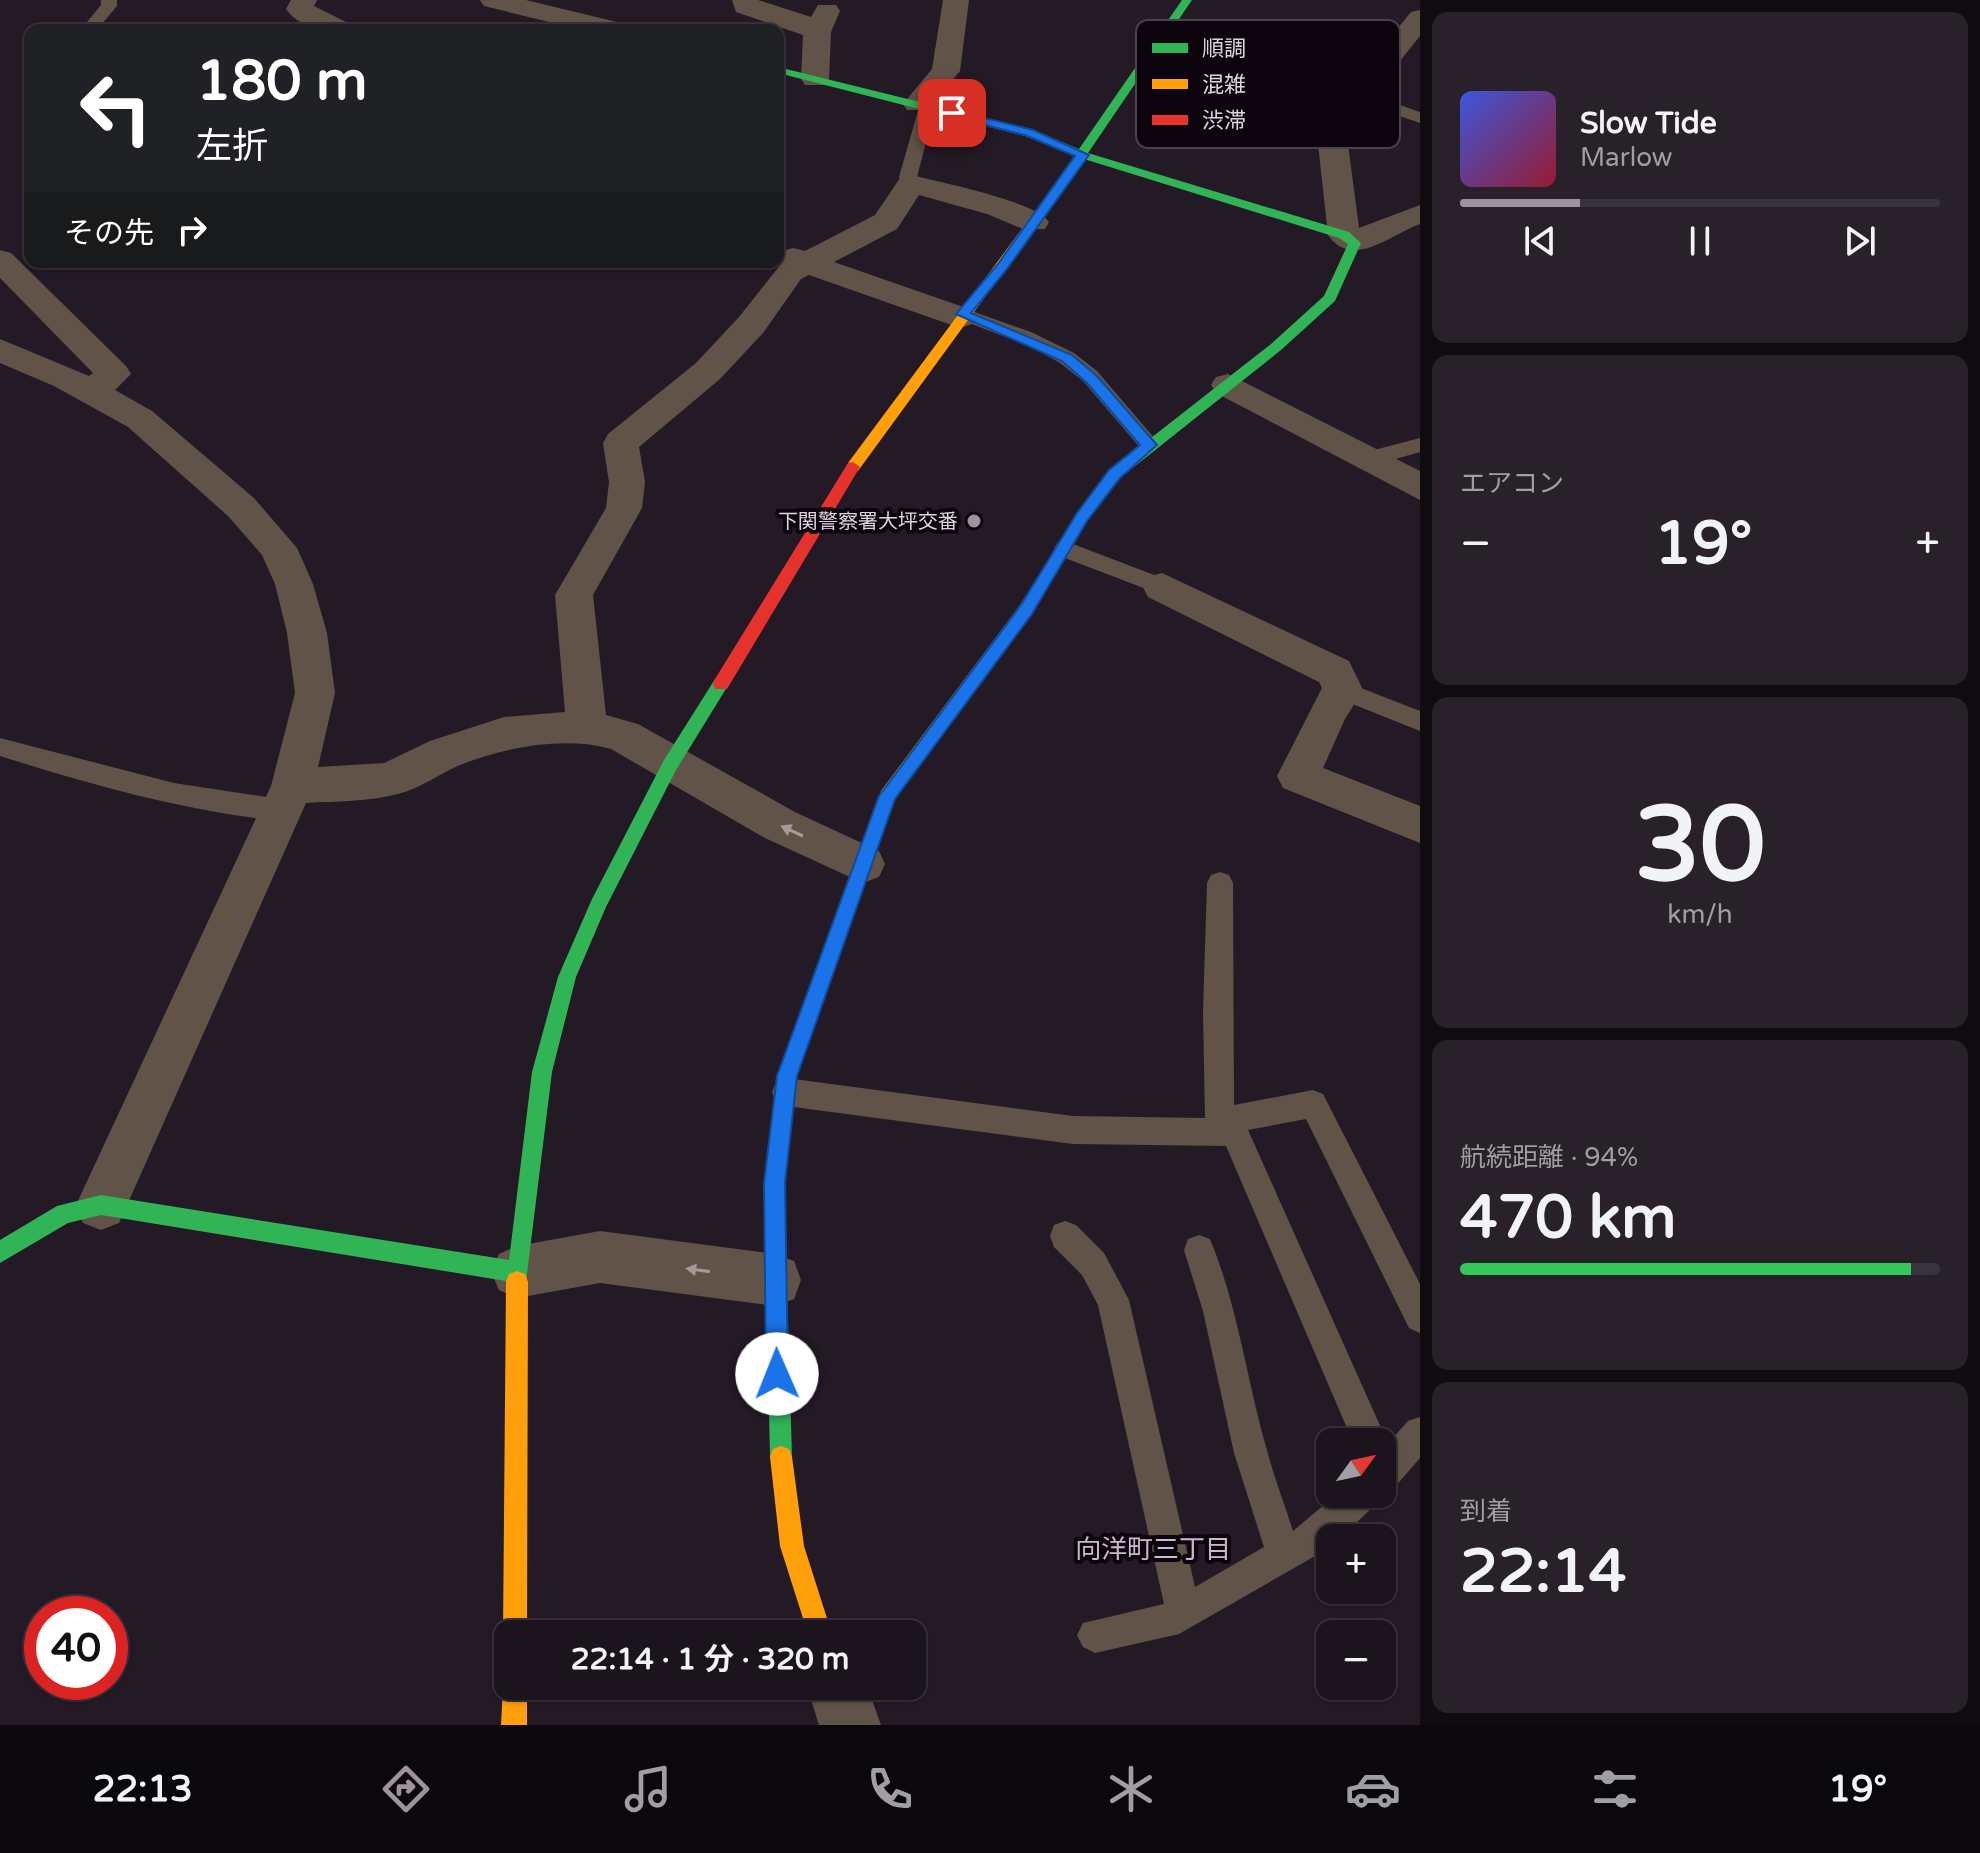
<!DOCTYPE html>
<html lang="ja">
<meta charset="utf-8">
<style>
body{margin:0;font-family:"Varela Round","Noto Sans JP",sans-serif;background:#282129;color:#f1f3f6;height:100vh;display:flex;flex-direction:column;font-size:30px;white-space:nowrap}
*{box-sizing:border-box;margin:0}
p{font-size:26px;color:#a09ea3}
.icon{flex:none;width:44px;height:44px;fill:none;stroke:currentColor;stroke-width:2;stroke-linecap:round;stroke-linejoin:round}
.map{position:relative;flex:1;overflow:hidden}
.side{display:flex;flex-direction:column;gap:12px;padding:12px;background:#0f0b0f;width:560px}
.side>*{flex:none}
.guide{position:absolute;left:24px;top:24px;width:760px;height:244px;border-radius:16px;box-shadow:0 2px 6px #0004,0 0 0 2px #39333b;background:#202124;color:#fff;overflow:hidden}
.needle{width:52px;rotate:57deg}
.fabs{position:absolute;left:1316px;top:1428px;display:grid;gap:16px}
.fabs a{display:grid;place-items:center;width:80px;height:80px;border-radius:16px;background:#1b141c;box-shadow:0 2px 6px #0004,0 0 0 2px #39333b;font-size:40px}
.speed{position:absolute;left:24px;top:1596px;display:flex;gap:16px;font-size:40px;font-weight:700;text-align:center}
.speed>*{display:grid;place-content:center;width:104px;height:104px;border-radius:50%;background:#1b141c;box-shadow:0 2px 6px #0004,0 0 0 2px #39333b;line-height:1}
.speed .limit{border:12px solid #d22;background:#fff;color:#111}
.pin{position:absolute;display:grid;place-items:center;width:68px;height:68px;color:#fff;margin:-34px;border-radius:16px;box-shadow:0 4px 12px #0006}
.me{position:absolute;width:88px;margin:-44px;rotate:359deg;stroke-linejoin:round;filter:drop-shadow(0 0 6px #0008)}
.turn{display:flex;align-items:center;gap:28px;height:168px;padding:0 40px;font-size:36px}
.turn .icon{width:104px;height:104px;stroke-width:2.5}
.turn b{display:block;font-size:56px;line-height:68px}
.then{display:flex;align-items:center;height:76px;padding:0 40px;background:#0003;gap:16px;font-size:30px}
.big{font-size:60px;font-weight:700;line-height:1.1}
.side .card{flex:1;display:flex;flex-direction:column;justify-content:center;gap:12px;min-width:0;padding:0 28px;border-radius:16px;background:#282129}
.side .dial{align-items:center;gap:0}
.dial b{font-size:104px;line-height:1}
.song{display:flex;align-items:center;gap:24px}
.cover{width:96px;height:96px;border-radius:12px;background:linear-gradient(135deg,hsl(230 70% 55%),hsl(350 70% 35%))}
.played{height:8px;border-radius:4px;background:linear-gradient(90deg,#9e929e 25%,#39333b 25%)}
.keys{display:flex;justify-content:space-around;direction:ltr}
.heat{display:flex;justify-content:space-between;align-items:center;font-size:44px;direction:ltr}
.charge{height:12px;border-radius:6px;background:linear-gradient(90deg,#34c759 94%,#39333b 0)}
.trip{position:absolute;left:494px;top:1620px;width:432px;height:80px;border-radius:16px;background:#1b141c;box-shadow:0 2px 6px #0004,0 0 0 2px #39333b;font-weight:700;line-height:80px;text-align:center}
.tabs{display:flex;height:128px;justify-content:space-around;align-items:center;background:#0b080b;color:#a09ea3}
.tabs .icon{width:56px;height:56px}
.tabs .on{color:#9e929e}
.tabs b{font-size:36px;color:#f1f3f6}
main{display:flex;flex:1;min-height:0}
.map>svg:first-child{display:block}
</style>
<main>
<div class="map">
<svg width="1420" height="1725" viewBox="0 0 1420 1725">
<rect width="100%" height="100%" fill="#241a26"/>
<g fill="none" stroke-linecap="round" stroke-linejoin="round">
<g fill="#615348" fill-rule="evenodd">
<polygon points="101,0 117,0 117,6 101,25 89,25 87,22 101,5"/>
<polygon points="1356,90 1420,112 1420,123 1350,99 1348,95"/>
<polygon points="927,102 935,107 917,177 920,184 911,189 905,188 899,177 919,107"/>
<polygon points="963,308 1031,332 1074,353 1097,371 1156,440 1159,445 1156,450 1142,450 1083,381 1060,363 1032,347 956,318 953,314 956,310"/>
<polygon points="1420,438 1420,452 1392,460 1374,469 1363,462 1378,449"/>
<polygon points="1065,541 1170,581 1173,587 1170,593 1162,595 1057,555 1054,549 1057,543"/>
<polygon points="1343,681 1420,711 1420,731 1335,697 1331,690 1335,683"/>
<path d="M 0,738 L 174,783 L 280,799 L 289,802 L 293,810 L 289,818 L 280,821 C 184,811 92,785 0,756 Z"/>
<polygon points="1220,872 1229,875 1233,883 1234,1105 1313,1090 1323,1094 1420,1284 1420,1333 1409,1328 1306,1119 1248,1130 1382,1430 1386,1442 1383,1449 1408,1421 1420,1417 1420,1458 1394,1488 1382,1493 1382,1442 1353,1442 1226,1146 1073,1144 786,1106 776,1102 772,1092 776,1082 786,1078 1073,1116 1205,1118 1203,1012 1207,883 1211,875"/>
<path d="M 1065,1221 L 1076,1225 L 1104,1253 L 1129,1300 L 1195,1587 L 1264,1547 L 1234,1453 L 1203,1311 L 1184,1250 L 1188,1239 L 1199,1235 L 1210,1239 C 1239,1309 1247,1383 1268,1454 C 1275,1480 1285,1505 1293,1531 L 1337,1494 L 1379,1494 L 1374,1506 L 1340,1538 L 1330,1538 L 1329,1548 L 1179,1634 L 1095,1653 L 1083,1647 L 1077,1635 L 1083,1623 L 1164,1604 L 1098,1305 L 1082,1275 L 1054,1247 L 1050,1236 L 1054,1225 Z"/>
</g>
<g fill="#615348" fill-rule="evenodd">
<path d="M 291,0 L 317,0 L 314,6 L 350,24 L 354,30 C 330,30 301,31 286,9 Z"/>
<polygon points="480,0 526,0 625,24 629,30 582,30 484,6"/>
<polygon points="732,0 758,0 811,17 818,5 836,5 840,11 831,32 829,79 825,85 805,85 801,79 803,35 736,12"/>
<polygon points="943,0 969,0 960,71 927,110 907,110 903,104 932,69"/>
<path d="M 1420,10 L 1420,36 L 1358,113 L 1348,144 L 1359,228 L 1420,205 L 1420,224 C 1390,235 1352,270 1328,235 L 1318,144 L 1330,112 L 1411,12 Z"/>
<path d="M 911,175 C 939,182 1035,201 1049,222 L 1045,229 L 1023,229 L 987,214 L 919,195 L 897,229 L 834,262 L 972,310 L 976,317 L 972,324 L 960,328 L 809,275 L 801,279 L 763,333 L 720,379 L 639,447 L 645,482 L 642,508 L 593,595 L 606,715 L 638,724 L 795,812 L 879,851 L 885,864 L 879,877 L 863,883 L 765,838 L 611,749 C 565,736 504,747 460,765 C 439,774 421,788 398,794 C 369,802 336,801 306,803 L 119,1223 L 101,1230 L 83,1223 L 76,1205 L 271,786 L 295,693 L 287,633 L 275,584 L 262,555 L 228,516 L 128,427 L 54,386 L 0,363 L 0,339 L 89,376 L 93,373 L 0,278 L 0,250 L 11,253 L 126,366 L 131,374 L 115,390 L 152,411 L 254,498 L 297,548 L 313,584 L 327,633 L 335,693 L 318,767 L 384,763 L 430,741 L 504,717 L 565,712 L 555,595 L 606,508 L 609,482 L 603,443 L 608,434 L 696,363 L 739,317 L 781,264 L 778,257 L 782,251 L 793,248 L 805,251 L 875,215 L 900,178 Z"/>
<polygon points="1228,374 1420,471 1420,500 1216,393 1211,385 1216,377"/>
<polygon points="1162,573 1349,661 1363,690 1345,719 1323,768 1420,806 1420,843 1283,788 1277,776 1322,688 1319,682 1148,597 1143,587 1148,577"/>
<polygon points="600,1231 775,1254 794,1261 801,1280 794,1299 775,1306 600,1283 517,1298 499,1290 491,1272 499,1254 517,1246"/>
<polygon points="807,1686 867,1686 881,1725 819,1725"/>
</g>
<g fill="#30b455" fill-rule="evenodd">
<polygon points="1182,0 1192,0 1088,153 1349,232 1361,243 1335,301 1281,350 1120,478 1087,521 1059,567 1049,567 1046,563 1049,559 1077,513 1110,470 1271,344 1324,296 1348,244 1339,238 1084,159 1058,197 1050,197 1048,194 1074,156 1025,136 778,73 778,67 1033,130 1079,149"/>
<polygon points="721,678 729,684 676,770 606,907 576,977 552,1072 525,1290 517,1293 509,1290 506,1281 101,1215 68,1223 0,1263 0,1240 57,1206 101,1195 509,1260 532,1072 558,977 592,899 664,760 715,679"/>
<polygon points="834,937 841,939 843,945 797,1076 784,1183 792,1457 789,1465 781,1468 773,1465 770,1457 764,1183 777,1076 825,945 827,939"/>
</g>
<g fill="#ff9f0a" fill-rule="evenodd">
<polygon points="1050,191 1060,194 858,471 848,471 848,463"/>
<polygon points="1054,557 1062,563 1032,613 895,799 843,945 841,951 834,953 827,951 825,945 881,791 1020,605 1049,559"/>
<polygon points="517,1271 525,1274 528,1282 527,1634 508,1634 508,1643 503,1634 506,1282 509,1274"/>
<polygon points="781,1446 789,1449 792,1457 804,1546 832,1634 808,1634 780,1546 770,1457 773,1449"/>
<polygon points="508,1676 508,1686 527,1686 527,1725 501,1725 503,1686"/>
</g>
<polygon fill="#e5322d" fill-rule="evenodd" points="853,462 860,467 727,689 715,689 713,684 715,679 848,463"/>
</g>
<defs><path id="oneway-solid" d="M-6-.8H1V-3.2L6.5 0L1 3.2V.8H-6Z" transform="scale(2)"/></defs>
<g fill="#a6999b">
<use href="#oneway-solid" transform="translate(792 831) rotate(-155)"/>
<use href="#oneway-solid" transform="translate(698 1270) rotate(-172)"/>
</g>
<polygon fill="#1a73e8" stroke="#114b97" stroke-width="2" points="952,110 1033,130 1089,155 1007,269 971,313 1072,355 1097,376 1157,445 1120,478 1087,521 1032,614 895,799 797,1076 785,1183 788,1374 785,1382 777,1385 769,1382 766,1374 764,1183 777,1076 879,796 1021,605 1077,513 1109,470 1140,445 1087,383 1062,361 956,314 998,264 1075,156 1025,135 948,116 946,113"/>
<circle fill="#9e929e" stroke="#0c050d" stroke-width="3" cx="974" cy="521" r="8"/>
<g text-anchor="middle" stroke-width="8" stroke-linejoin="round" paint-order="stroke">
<g font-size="20" fill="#dfd2df" stroke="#0c050d" text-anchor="end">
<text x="958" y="528">下関警察署大坪交番</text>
</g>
<g font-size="26" fill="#cfb6d0" stroke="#0c050d">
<text x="1153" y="1558">向洋町三丁目</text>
</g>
</g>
<rect x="1136" y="20" width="264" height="128" rx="12" fill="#0c050d" stroke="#4b424c" stroke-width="2"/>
<rect x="1152" y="43" width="36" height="10" fill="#30b455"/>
<rect x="1152" y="79" width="36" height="10" fill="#ff9f0a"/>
<rect x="1152" y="115" width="36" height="10" fill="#e5322d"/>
<g font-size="22" fill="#dfd2df">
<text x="1202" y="56">順調</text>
<text x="1202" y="92">混雑</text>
<text x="1202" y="128">渋滞</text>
</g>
</svg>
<div class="fabs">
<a><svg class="needle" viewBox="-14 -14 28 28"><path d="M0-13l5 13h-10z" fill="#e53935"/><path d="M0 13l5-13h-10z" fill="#a09ea3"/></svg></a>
<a>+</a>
<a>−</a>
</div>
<div class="speed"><div class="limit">40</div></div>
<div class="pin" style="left:952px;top:113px;background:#d93025"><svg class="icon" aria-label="arrive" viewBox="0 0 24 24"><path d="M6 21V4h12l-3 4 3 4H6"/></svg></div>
<svg class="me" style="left:777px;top:1374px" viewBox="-20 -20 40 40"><circle r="19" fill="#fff"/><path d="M0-13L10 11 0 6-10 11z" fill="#1a73e8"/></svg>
<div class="trip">22:14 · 1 分 · 320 m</div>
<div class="guide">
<div class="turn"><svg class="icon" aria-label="left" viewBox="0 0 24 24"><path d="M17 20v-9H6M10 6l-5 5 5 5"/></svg><div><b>180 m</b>左折</div></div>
<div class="then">その先<svg class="icon" aria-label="right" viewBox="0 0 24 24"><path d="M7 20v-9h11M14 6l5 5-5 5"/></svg></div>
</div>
</div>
<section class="side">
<div class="card">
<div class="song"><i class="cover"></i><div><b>Slow Tide</b><p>Marlow</p></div></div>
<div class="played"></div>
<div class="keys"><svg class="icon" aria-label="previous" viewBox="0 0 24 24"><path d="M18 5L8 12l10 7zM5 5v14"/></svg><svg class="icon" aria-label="pause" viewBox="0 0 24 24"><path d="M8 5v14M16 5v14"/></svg><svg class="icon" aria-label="next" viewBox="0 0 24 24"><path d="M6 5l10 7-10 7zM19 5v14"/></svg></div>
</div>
<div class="card"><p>エアコン</p>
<div class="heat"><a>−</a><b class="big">19°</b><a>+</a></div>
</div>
<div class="card dial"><b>30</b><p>km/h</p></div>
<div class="card"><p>航続距離 · 94%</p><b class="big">470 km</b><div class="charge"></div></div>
<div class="card"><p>到着</p><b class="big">22:14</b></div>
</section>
</main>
<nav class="tabs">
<b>22:13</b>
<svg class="icon on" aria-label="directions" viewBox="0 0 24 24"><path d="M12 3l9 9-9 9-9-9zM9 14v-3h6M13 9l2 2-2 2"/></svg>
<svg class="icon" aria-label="music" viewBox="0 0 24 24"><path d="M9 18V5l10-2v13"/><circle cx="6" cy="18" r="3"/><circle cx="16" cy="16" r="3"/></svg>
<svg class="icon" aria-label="phone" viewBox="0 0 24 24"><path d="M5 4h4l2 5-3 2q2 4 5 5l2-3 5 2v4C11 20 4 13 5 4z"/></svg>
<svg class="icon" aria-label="climate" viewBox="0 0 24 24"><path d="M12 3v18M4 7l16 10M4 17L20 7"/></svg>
<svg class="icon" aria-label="car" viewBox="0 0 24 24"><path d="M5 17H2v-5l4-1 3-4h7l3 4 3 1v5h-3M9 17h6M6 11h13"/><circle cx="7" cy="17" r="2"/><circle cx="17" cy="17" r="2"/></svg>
<svg class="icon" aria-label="filters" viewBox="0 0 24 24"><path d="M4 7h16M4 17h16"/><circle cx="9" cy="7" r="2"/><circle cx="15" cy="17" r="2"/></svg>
<b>19°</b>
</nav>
